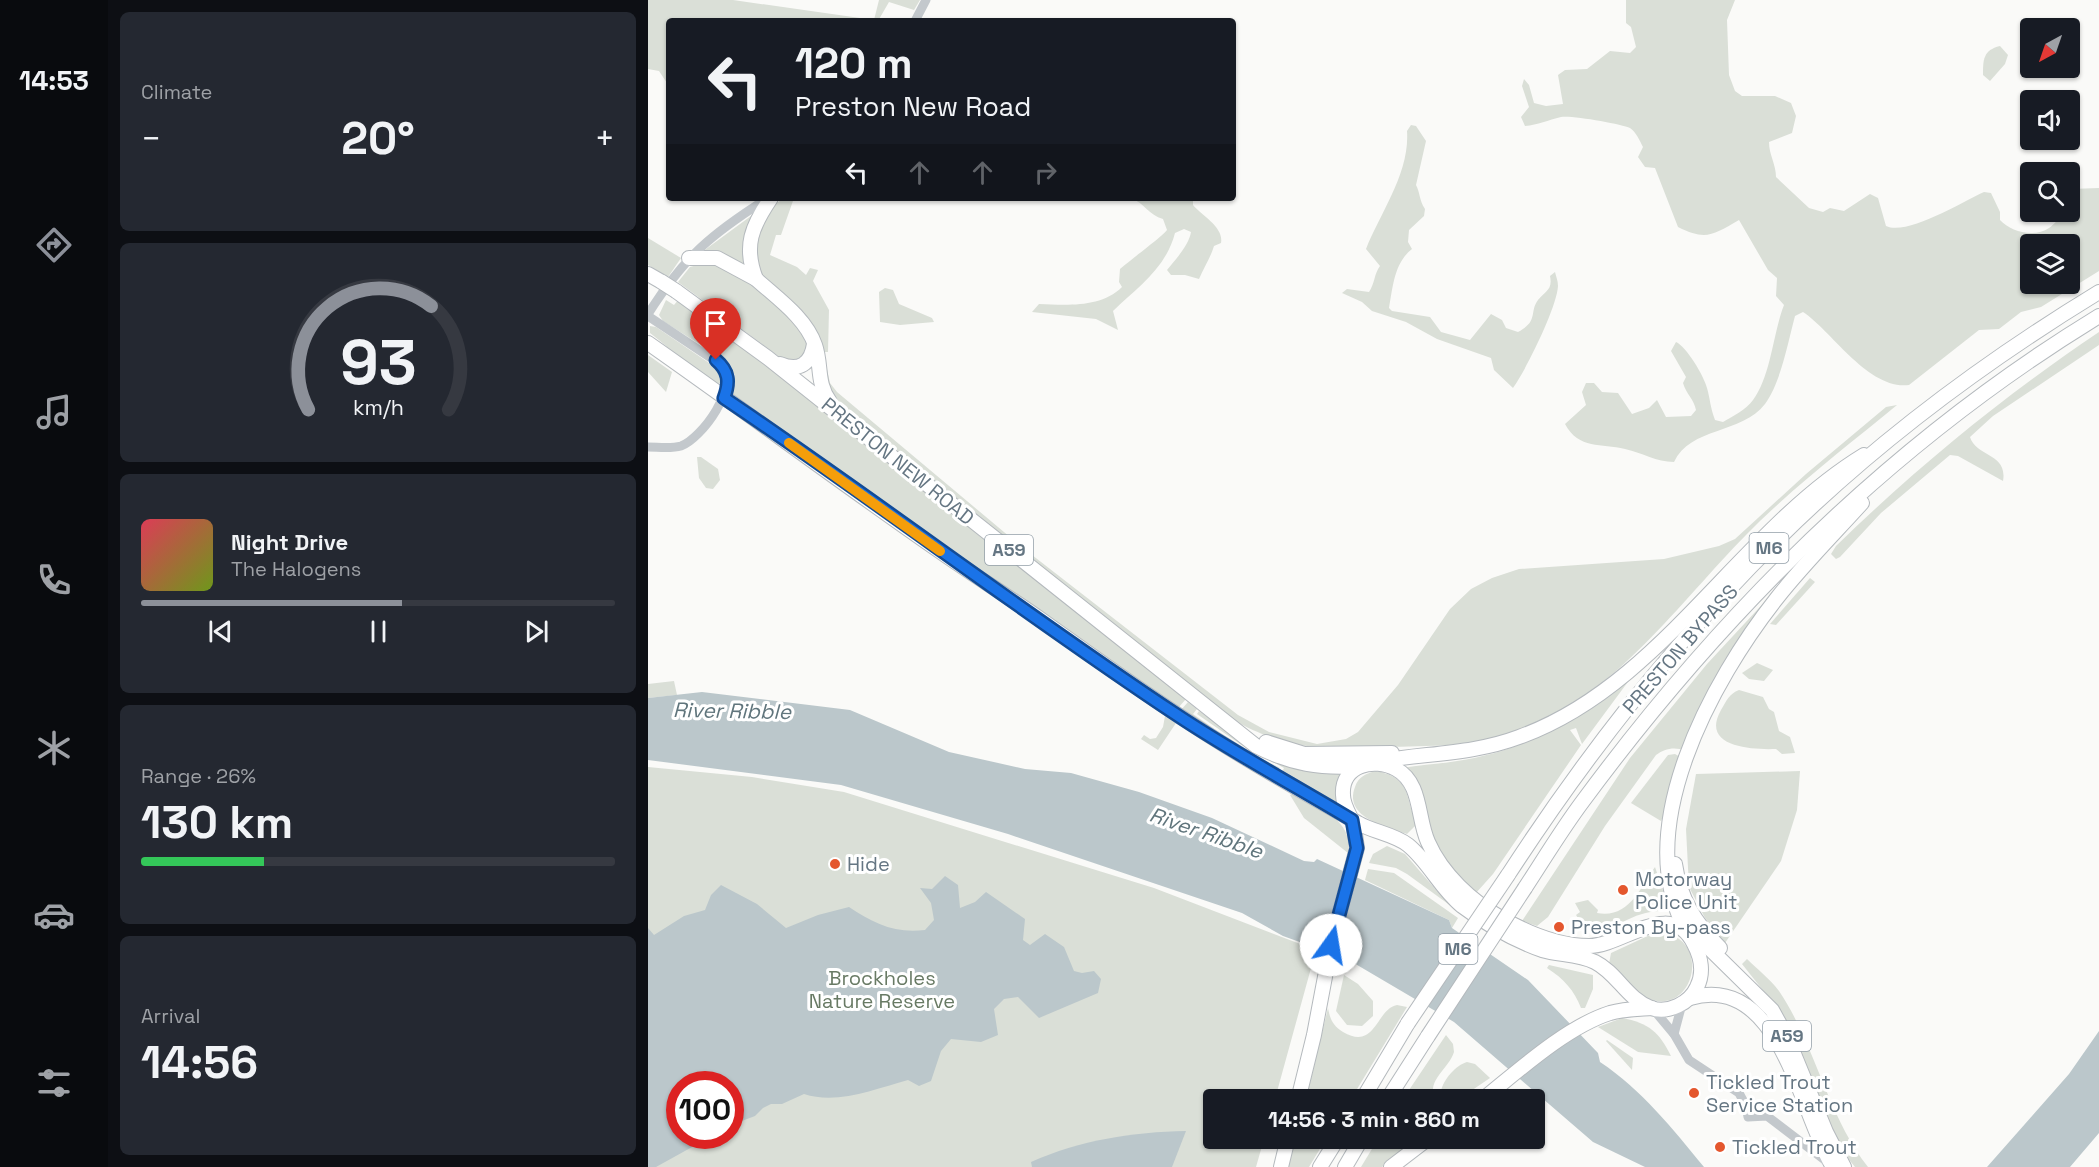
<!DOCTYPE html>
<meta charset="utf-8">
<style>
body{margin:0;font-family:"Space Grotesk",sans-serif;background:#242831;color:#f1f3f6;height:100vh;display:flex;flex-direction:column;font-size:22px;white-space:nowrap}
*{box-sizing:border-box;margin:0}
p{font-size:20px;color:#9ea1a6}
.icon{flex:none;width:33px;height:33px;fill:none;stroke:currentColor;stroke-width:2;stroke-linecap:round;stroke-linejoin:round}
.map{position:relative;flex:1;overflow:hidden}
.details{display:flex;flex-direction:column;gap:12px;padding:12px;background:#0d0f14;width:540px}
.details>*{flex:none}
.top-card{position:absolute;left:18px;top:18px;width:570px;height:183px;border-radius:6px;box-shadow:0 2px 4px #0004;background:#171b24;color:#f1f3f6;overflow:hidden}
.needle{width:39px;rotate:220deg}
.fabs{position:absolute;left:1372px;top:18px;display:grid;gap:12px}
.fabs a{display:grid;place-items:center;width:60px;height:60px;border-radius:6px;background:#171b24;box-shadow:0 2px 4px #0004;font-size:30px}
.speed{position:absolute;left:18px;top:1071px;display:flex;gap:12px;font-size:30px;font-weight:700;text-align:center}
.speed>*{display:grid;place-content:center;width:78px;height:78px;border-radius:50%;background:#171b24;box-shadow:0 2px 4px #0004;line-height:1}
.speed .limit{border:9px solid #d22;background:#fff;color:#111}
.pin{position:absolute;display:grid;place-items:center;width:51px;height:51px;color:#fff;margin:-62px -26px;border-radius:50% 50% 50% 0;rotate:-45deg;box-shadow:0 0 6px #0007}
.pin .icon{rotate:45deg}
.me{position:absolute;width:66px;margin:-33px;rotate:13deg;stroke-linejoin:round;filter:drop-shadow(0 0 4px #0008)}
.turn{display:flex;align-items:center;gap:21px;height:126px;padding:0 30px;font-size:27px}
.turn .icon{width:78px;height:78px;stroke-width:2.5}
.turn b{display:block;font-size:42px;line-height:51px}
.lanes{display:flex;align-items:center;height:57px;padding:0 30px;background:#0003;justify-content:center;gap:30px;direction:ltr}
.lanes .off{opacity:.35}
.big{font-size:45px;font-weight:800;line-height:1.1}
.details .tile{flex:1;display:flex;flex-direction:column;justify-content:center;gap:9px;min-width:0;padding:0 21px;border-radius:9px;background:#242831}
.details .dial{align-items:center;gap:0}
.dial svg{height:156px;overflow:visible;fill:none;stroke:#363941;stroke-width:7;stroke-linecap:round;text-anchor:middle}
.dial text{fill:#f1f3f6;stroke:none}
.song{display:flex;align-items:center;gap:18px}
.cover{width:72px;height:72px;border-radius:9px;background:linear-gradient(135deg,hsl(350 70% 55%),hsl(80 70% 35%))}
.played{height:6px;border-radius:3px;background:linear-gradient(90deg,#8c9099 55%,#363941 55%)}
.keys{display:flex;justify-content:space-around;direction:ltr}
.heat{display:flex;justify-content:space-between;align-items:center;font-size:33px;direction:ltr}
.charge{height:9px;border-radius:4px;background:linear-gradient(90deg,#34c759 26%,#363941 0)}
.trip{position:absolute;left:555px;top:1089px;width:342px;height:60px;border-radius:6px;background:#171b24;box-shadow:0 2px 4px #0004;font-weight:800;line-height:60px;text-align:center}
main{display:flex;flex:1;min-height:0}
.dock{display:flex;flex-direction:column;width:108px;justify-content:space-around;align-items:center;background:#090b0e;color:#9ea1a6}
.dock .icon{width:42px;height:42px}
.dock .on{color:#8c9099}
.dock b{font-size:27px;color:#f1f3f6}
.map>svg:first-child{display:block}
</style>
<main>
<nav class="dock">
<b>14:53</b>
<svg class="icon on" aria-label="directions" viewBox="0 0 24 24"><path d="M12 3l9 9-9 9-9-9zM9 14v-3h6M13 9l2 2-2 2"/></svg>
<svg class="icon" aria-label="music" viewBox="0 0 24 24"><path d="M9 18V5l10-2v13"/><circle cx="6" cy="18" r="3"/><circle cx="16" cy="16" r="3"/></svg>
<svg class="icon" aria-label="phone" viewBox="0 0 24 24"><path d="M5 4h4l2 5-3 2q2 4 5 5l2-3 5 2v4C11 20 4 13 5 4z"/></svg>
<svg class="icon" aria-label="climate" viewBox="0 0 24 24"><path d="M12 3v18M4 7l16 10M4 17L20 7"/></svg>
<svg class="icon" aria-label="car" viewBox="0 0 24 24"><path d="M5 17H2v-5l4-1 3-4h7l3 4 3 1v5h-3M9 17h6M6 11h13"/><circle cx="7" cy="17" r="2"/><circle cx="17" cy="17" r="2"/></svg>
<svg class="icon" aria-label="filters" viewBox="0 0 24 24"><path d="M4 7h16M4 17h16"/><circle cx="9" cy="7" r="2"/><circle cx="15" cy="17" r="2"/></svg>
</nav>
<section class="details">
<div class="tile"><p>Climate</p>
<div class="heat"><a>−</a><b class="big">20°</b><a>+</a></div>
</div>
<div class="tile dial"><svg viewBox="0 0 100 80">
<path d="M14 69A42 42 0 1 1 86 69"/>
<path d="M14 69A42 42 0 0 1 77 16" stroke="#8c9099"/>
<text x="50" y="56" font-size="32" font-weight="700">93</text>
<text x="50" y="72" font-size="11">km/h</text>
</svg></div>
<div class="tile">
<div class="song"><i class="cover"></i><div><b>Night Drive</b><p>The Halogens</p></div></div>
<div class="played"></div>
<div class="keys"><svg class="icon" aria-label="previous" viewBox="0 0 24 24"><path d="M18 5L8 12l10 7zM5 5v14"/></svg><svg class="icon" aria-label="pause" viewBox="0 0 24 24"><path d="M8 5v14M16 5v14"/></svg><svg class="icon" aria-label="next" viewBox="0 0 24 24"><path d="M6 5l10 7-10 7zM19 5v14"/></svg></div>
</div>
<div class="tile"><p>Range · 26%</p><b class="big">130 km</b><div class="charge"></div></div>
<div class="tile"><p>Arrival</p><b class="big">14:56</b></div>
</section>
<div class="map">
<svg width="1451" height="1167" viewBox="0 0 1451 1167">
<rect width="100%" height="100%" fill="#fafaf8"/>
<g fill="#dadfd7" fill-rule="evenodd">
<polygon points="0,0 85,0 226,20 231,0 272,0 266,10 241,2 230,21 21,21 21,86 11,71 0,69"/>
<path d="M 978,0 L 1087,0 L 1079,20 L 1081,75 L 1087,91 L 1094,96 L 1127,96 L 1143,103 L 1148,116 L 1144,133 L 1121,142 C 1121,155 1128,164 1128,177 L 1161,208 L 1175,212 L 1182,208 L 1196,211 L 1222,194 L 1230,198 L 1238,226 C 1259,236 1314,202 1336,192 L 1343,193 L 1352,212 L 1352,220 C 1363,232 1386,238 1401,228 C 1407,224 1409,219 1416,216 L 1416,212 L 1422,212 L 1423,189 L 1451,188 L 1451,271 L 1393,307 L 1373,312 L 1351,329 L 1331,330 L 1261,385 C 1220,390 1184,331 1155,312 L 1147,316 C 1140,342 1133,382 1117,404 C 1094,434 1042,427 1026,462 C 1008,462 995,453 977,449 C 953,443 931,450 917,424 L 938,405 L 934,392 L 938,383 L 946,383 L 954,392 L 970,393 L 984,414 L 1001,408 L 1009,400 L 1018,417 L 1043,416 L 1048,410 C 1046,399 1038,394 1035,383 L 1038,377 L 1023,351 L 1028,342 C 1038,346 1056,376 1059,388 C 1062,398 1062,407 1067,420 L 1075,422 C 1085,416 1098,410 1105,400 C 1123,376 1125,333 1136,305 L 1128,296 L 1129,278 L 1120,270 L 1091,220 C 1065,235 1058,241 1030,227 L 1007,168 L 997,167 L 990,157 L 995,147 C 992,141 988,132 982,128 C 974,124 923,115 913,117 C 900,120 890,125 877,126 L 873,117 L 881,107 L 874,86 L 876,79 L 881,85 L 886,103 L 898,106 L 915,104 L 910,75 L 917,70 L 939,69 L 962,51 L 982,53 L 988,47 L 983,27 L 978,23 ZM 1383,244 L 1422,244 L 1422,284 L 1383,284 Z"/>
<path d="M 1352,46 L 1360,55 L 1357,64 L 1342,81 L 1335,75 C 1335,60 1335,50 1352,46 Z"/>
<path d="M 763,125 L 768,126 L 778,141 L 768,185 C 772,192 771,200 777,209 L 776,216 L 761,230 L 760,242 L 764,249 C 746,263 745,287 741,308 L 744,311 L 782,317 L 793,332 L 822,340 L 843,314 L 854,320 L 858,328 L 870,332 C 891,321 881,312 890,300 C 897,291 905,290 902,276 L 907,272 C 908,276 910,281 910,286 C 909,307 878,370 865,388 L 846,370 L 843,358 L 789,339 L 758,322 L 724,311 L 714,302 L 694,293 L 699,289 L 721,292 C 727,283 726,274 732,266 L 718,249 C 732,213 762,173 759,131 Z"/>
<path d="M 136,198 L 146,198 L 133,235 L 128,235 L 122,255 L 149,267 L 158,275 L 162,268 L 170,270 L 165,281 L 181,310 L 180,352 L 175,352 L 106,271 C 108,238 105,218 136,198 Z"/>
<path d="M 483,198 L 545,198 L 545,205 C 554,216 576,227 573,243 L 566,246 C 562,259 556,267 551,279 L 537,275 L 523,275 L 519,270 C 528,259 541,245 543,232 L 536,229 L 527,233 C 518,268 490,287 465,311 L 470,330 L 448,319 L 384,312 L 391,304 C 419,305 453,308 474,287 L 471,282 L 472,269 C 481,261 515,236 519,230 L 515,219 C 501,215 496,203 483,198 Z"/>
<polygon points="107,213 95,244 98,268 54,252"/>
<polygon points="0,238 33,258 20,277 0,265"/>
<path d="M 63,261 C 97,277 149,309 160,346 L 156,360 L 137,361 L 30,282 L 42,267 Z"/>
<polygon points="237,288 245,290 251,304 284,318 286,322 252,325 232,322 231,292"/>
<polygon points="31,299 69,325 538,699 530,708 83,397 87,375 70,356 15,321 11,315 18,300 26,305"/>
<path d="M 2,326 L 8,327 L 70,369 L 74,375 L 74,380 L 69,386 C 45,371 24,350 2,333 Z"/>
<path d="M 1451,332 L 1451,345 L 1345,416 L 1322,437 C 1328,457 1360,453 1355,481 L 1310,456 L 1302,455 L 1233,513 L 1192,557 L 1188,559 L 1183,554 L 1188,546 C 1269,467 1356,396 1451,332 Z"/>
<polygon points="0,355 24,372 18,392 0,372"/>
<path d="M 174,359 L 177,360 L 182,383 L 189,392 L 375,548 L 590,715 L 621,732 L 669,744 L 698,739 L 710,732 L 750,685 L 802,609 L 823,589 L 844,578 L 871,569 L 1016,559 L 1071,546 L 1087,539 L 1158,474 L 1238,407 L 1249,405 C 1198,447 1144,488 1098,535 C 1029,605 967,696 870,732 C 828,747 780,746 736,747 C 670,748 644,752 583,719 L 215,423 L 183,395 Z"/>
<polygon points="49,457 53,457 70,469 72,480 65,489 58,488 51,478"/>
<polygon points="1162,578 1167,582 1128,625 1122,624"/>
<path d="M 1136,581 L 1037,751 C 1027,746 1016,749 1008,755 L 957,826 L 900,917 L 889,926 L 874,921 L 982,758 L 1059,664 Z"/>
<polygon points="1109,663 1125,670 1116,681 1101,679 1094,673"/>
<path d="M 985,675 L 934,744 L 928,728 L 922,730 L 933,745 L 845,874 L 828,893 L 795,859 L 754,768 C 772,765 791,764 809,761 C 880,750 930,720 985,675 Z"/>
<polygon points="26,681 29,695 0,698 0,684"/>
<path d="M 1091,690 L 1115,697 L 1121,709 L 1126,712 L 1131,731 L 1142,737 L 1147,753 L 1134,754 L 1128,749 C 1103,750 1052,747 1073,710 C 1079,700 1081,694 1091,690 Z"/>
<polygon points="540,702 549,709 545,714 595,749 632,768 630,770 595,752 533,710"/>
<polygon points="551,711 602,747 696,772 690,805 634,772 636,768 592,744 549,714"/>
<polygon points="517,716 528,723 510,750 493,739 496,735 502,739 508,738 515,727"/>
<polygon points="1027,754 1034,758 1020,807 1013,821 983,803 1020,755"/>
<path d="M 0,767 L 104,777 L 196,792 L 506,888 L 668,950 L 627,1099 L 566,1100 L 566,1138 L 616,1139 L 608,1167 L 0,1167 ZM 32,1084 L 82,1084 L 82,1136 L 32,1136 Z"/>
<path d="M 728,771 C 765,778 756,798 769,824 L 759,834 C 740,827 695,818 707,787 C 710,777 719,773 728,771 Z"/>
<polygon points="1152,771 1149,810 1133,861 1077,943 1057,918 1041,887 1038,829 1048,774"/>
<path d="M 647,793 C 669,806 707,821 700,853 L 656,818 L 642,795 Z"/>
<polygon points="739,846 757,854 789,891 814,914 759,874 748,868 721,863 725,854"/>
<path d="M 1007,867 L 1022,911 C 988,909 976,925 946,934 L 938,930 L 928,915 L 932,912 L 927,903 L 940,900 L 950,910 L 949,913 C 980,919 992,889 1007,867 Z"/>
<polygon points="720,869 746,873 810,918 804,928 801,920 717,880"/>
<path d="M 1019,933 C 1066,947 1041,1022 995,996 C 982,989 972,975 961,964 L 963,953 L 1004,934 Z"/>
<path d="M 1099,959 C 1109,969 1122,979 1131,991 C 1168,1046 1179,1115 1220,1167 L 1207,1167 L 1195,1152 L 1125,1003 L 1094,964 Z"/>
<path d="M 901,965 L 945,975 L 945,989 L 937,1008 L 933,1008 C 926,990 916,979 899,968 Z"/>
<polygon points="696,975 710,984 725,1001 725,1016 714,1026 699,1025 688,1011"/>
<path d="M 749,1005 L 759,1007 L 703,1099 L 658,1099 L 680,1008 C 682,1019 685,1026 695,1032 C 728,1051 728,1009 749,1005 Z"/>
<path d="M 974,1018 C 1001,1023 1011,1032 1023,1056 L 990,1052 L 950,1027 Z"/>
<path d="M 798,1035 L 805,1044 L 806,1052 C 801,1069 778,1080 787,1099 L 755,1099 Z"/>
<polygon points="959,1040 985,1058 984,1070 958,1041"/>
<path d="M 819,1062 L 827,1064 L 842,1078 L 811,1099 L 798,1099 L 793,1091 C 795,1080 808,1065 819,1062 Z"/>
<polygon points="648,1139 678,1139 661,1167 640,1167"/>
<polygon points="730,1139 771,1139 734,1167 713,1167"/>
</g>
<g fill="#bbc7cb">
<path d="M 54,692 L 202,710 L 301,752 L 377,769 L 423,773 L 491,792 L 564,818 L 656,861 L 666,862 L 669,859 L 801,920 L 804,928 L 880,980 L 950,1053 L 952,1062 C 994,1090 1024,1128 1056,1167 L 997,1167 L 945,1142 L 806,1022 L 699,959 L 635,936 L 594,913 L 360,834 L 193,785 L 0,760 L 0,698 Z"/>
<path d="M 297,876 L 310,885 L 312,908 L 327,902 L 338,892 L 377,919 L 375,940 L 382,945 L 397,934 L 416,947 L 426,971 L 434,973 L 446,971 L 453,979 L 450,993 L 391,1018 L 370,997 L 356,999 L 346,1009 L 350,1035 L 333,1042 L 303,1039 L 293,1051 L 283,1081 L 271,1086 L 260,1080 C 227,1089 189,1105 156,1094 L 134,1104 L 123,1104 L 115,1108 L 107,1116 L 83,1125 L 82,1084 L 32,1084 L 32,1136 L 64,1136 L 8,1167 L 0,1167 L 0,928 L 6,935 L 36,916 L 57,910 L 63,895 L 73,885 L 109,904 L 138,928 L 170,915 L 201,907 C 225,923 247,934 277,930 L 286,920 L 283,903 L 272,888 L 284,889 Z"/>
<polygon points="1451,1031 1451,1133 1422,1167 1339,1167 1421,1074"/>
<path d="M 538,1131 L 524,1167 L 384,1167 L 383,1162 C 432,1140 485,1132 538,1131 Z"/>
</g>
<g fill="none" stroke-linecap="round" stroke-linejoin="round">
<defs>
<g id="highway">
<path d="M 123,198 C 104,226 95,246 108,279 C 129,298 158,318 167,345 C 174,365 168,383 182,402"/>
<polyline points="41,258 69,258 108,279"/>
<polyline points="0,274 14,282"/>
<path d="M 28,291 L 120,358 L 608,746 C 643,764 673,769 712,766"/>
<path d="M 0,343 C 97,411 192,482 290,550 C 324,574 361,597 395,621 C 440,653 484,685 530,715 C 588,754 649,789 710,823 C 725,832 746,834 760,845 C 781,862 792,888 814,906 C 838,924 866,940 894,950 C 911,955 931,954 947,962 C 969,973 979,999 1003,1008 C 1020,1014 1042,1003 1049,987 C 1056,973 1053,957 1046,944 C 1023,897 975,946 941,946 C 912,946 880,933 855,919 C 824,902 794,874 780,842 C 769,818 774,783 748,769 C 726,757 693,765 695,795 C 695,804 700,812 704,820"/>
<path d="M 132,364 C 151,372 163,364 166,344"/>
<polyline points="618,742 656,754 744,753"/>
<path d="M 733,761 C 780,753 826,754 871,737 C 1013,686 1090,532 1216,455"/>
<path d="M 1027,864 C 1032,899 1047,923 1072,948"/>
<path d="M 860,875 C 938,755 1027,641 1129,540 C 1225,445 1336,362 1451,292"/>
<path d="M 877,888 C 896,859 914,829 935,801 C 1076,610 1248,440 1451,316"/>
<path d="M 1039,932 C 981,830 1064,680 1129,598 C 1155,565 1185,535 1214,503"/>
<polyline points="1043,935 1063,950 1124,1010 1139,1037 1178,1132 1196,1167"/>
<path d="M 1042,998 C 1133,972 1151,1112 1185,1167"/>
<polyline points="650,1100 666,1035 683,945 709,848 705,821"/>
<polyline points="714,1100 760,1023"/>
<polyline points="739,1100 780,1036"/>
<path d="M 834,1100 C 870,1071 918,1027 962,1013 C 976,1009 990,1009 1004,1008"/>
<polyline points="633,1167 640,1138"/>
<polyline points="672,1167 690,1138"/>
<polyline points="697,1167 714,1138"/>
<polyline points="743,1167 781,1138"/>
</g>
</defs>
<use href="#highway" stroke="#b4b9bd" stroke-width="16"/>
<g stroke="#c3c8cc" stroke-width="9">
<polyline points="267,21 278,0"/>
<path d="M 0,314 C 37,256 63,234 120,198"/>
<path d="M 0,316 L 72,364 C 94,385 53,439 33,446 C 23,449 10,447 0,447"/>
<polyline points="1005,1009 1026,1034 1041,1060 1091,1093 1098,1106 1100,1117 1119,1116 1182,1164"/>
<polyline points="1026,1034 1034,1004"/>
</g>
<use href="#highway" stroke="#fff" stroke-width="14"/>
<defs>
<g id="highway-bridge">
<polyline points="14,282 28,291"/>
<polyline points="760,1023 860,875"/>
<polyline points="780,1036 877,888"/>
</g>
</defs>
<use href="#highway-bridge" stroke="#b4b9bd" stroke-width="16" stroke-linecap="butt"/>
<use href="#highway-bridge" stroke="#fff" stroke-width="14"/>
</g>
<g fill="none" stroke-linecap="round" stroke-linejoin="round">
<defs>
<path id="route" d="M 68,360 C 81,371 82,382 76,398 C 229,501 375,613 529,715 C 586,753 646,785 704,820 L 709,848 L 683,945"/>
</defs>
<use href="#route" stroke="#114b97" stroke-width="15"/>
<use href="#route" stroke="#1a73e8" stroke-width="10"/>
<polyline stroke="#f59e0b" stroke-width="10" points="141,443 292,551"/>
</g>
<g fill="#e4572e" stroke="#fff" stroke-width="2">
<circle cx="187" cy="864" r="6"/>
<circle cx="975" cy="890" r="6"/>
<circle cx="911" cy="927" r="6"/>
<circle cx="1046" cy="1093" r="6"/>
<circle cx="1072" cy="1147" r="6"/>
</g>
<g text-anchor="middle" stroke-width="6" stroke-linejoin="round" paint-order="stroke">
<g fill="#fff" stroke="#939fa8" stroke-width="1.5">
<rect x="1101.5" y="533" width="39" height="30" rx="4.5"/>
<rect x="337" y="535" width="48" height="30" rx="4.5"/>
<rect x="790.5" y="934" width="39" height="30" rx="4.5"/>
<rect x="1115" y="1021" width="48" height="30" rx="4.5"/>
</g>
<g font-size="18" font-weight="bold" fill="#657683">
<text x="1121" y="554">M6</text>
<text x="361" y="556">A59</text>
<text x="810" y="955">M6</text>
<text x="1139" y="1042">A59</text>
</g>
<g font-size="20" fill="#657683" stroke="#fff">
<text transform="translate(250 461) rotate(39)" y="7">PRESTON NEW ROAD</text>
<text transform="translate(1032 649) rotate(-49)" y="7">PRESTON BYPASS</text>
</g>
<g font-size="20" fill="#657683" stroke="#fff" text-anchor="start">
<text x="199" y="871">Hide</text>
<text x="987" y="886">Motorway<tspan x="987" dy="23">Police Unit</tspan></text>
<text x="923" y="934">Preston By-pass</text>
<text x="1058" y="1089">Tickled Trout<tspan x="1058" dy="23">Service Station</tspan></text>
<text x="1084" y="1154">Tickled Trout</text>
</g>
<g font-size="20" fill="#687a64" stroke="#fff">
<text x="234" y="985">Brockholes<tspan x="234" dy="23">Nature Reserve</tspan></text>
</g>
<g font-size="21" font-style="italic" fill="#60757c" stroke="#fff">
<text transform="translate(84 711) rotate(1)" y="7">River Ribble</text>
<text transform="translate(558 833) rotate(19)" y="7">River Ribble</text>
</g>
</g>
</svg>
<div class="fabs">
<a><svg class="needle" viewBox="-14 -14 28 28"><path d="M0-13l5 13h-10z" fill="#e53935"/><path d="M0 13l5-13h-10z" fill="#9ea1a6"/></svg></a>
<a><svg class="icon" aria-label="sound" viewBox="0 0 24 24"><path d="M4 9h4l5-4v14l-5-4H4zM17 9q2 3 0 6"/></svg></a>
<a><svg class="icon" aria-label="search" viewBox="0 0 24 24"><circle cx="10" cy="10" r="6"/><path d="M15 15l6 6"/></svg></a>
<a><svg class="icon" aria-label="layers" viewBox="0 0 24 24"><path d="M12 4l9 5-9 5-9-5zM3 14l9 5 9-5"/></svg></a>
</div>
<div class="speed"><div class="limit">100</div></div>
<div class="pin" style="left:68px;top:360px;background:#d93025"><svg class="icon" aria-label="arrive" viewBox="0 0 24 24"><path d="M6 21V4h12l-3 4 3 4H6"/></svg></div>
<svg class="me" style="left:683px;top:945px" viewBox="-20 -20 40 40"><circle r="19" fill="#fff"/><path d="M0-13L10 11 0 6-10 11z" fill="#1a73e8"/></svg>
<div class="trip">14:56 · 3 min · 860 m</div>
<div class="top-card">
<div class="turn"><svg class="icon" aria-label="left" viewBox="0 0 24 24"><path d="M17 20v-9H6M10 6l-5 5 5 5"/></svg><div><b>120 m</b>Preston New Road</div></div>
<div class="lanes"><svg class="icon" aria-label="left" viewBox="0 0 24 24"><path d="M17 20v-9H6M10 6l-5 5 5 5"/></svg><svg class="icon off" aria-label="ahead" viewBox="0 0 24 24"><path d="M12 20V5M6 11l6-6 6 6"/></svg><svg class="icon off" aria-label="ahead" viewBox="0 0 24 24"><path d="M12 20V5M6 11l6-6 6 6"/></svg><svg class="icon off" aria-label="right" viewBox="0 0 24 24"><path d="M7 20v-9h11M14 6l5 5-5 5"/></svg></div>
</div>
</div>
</main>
